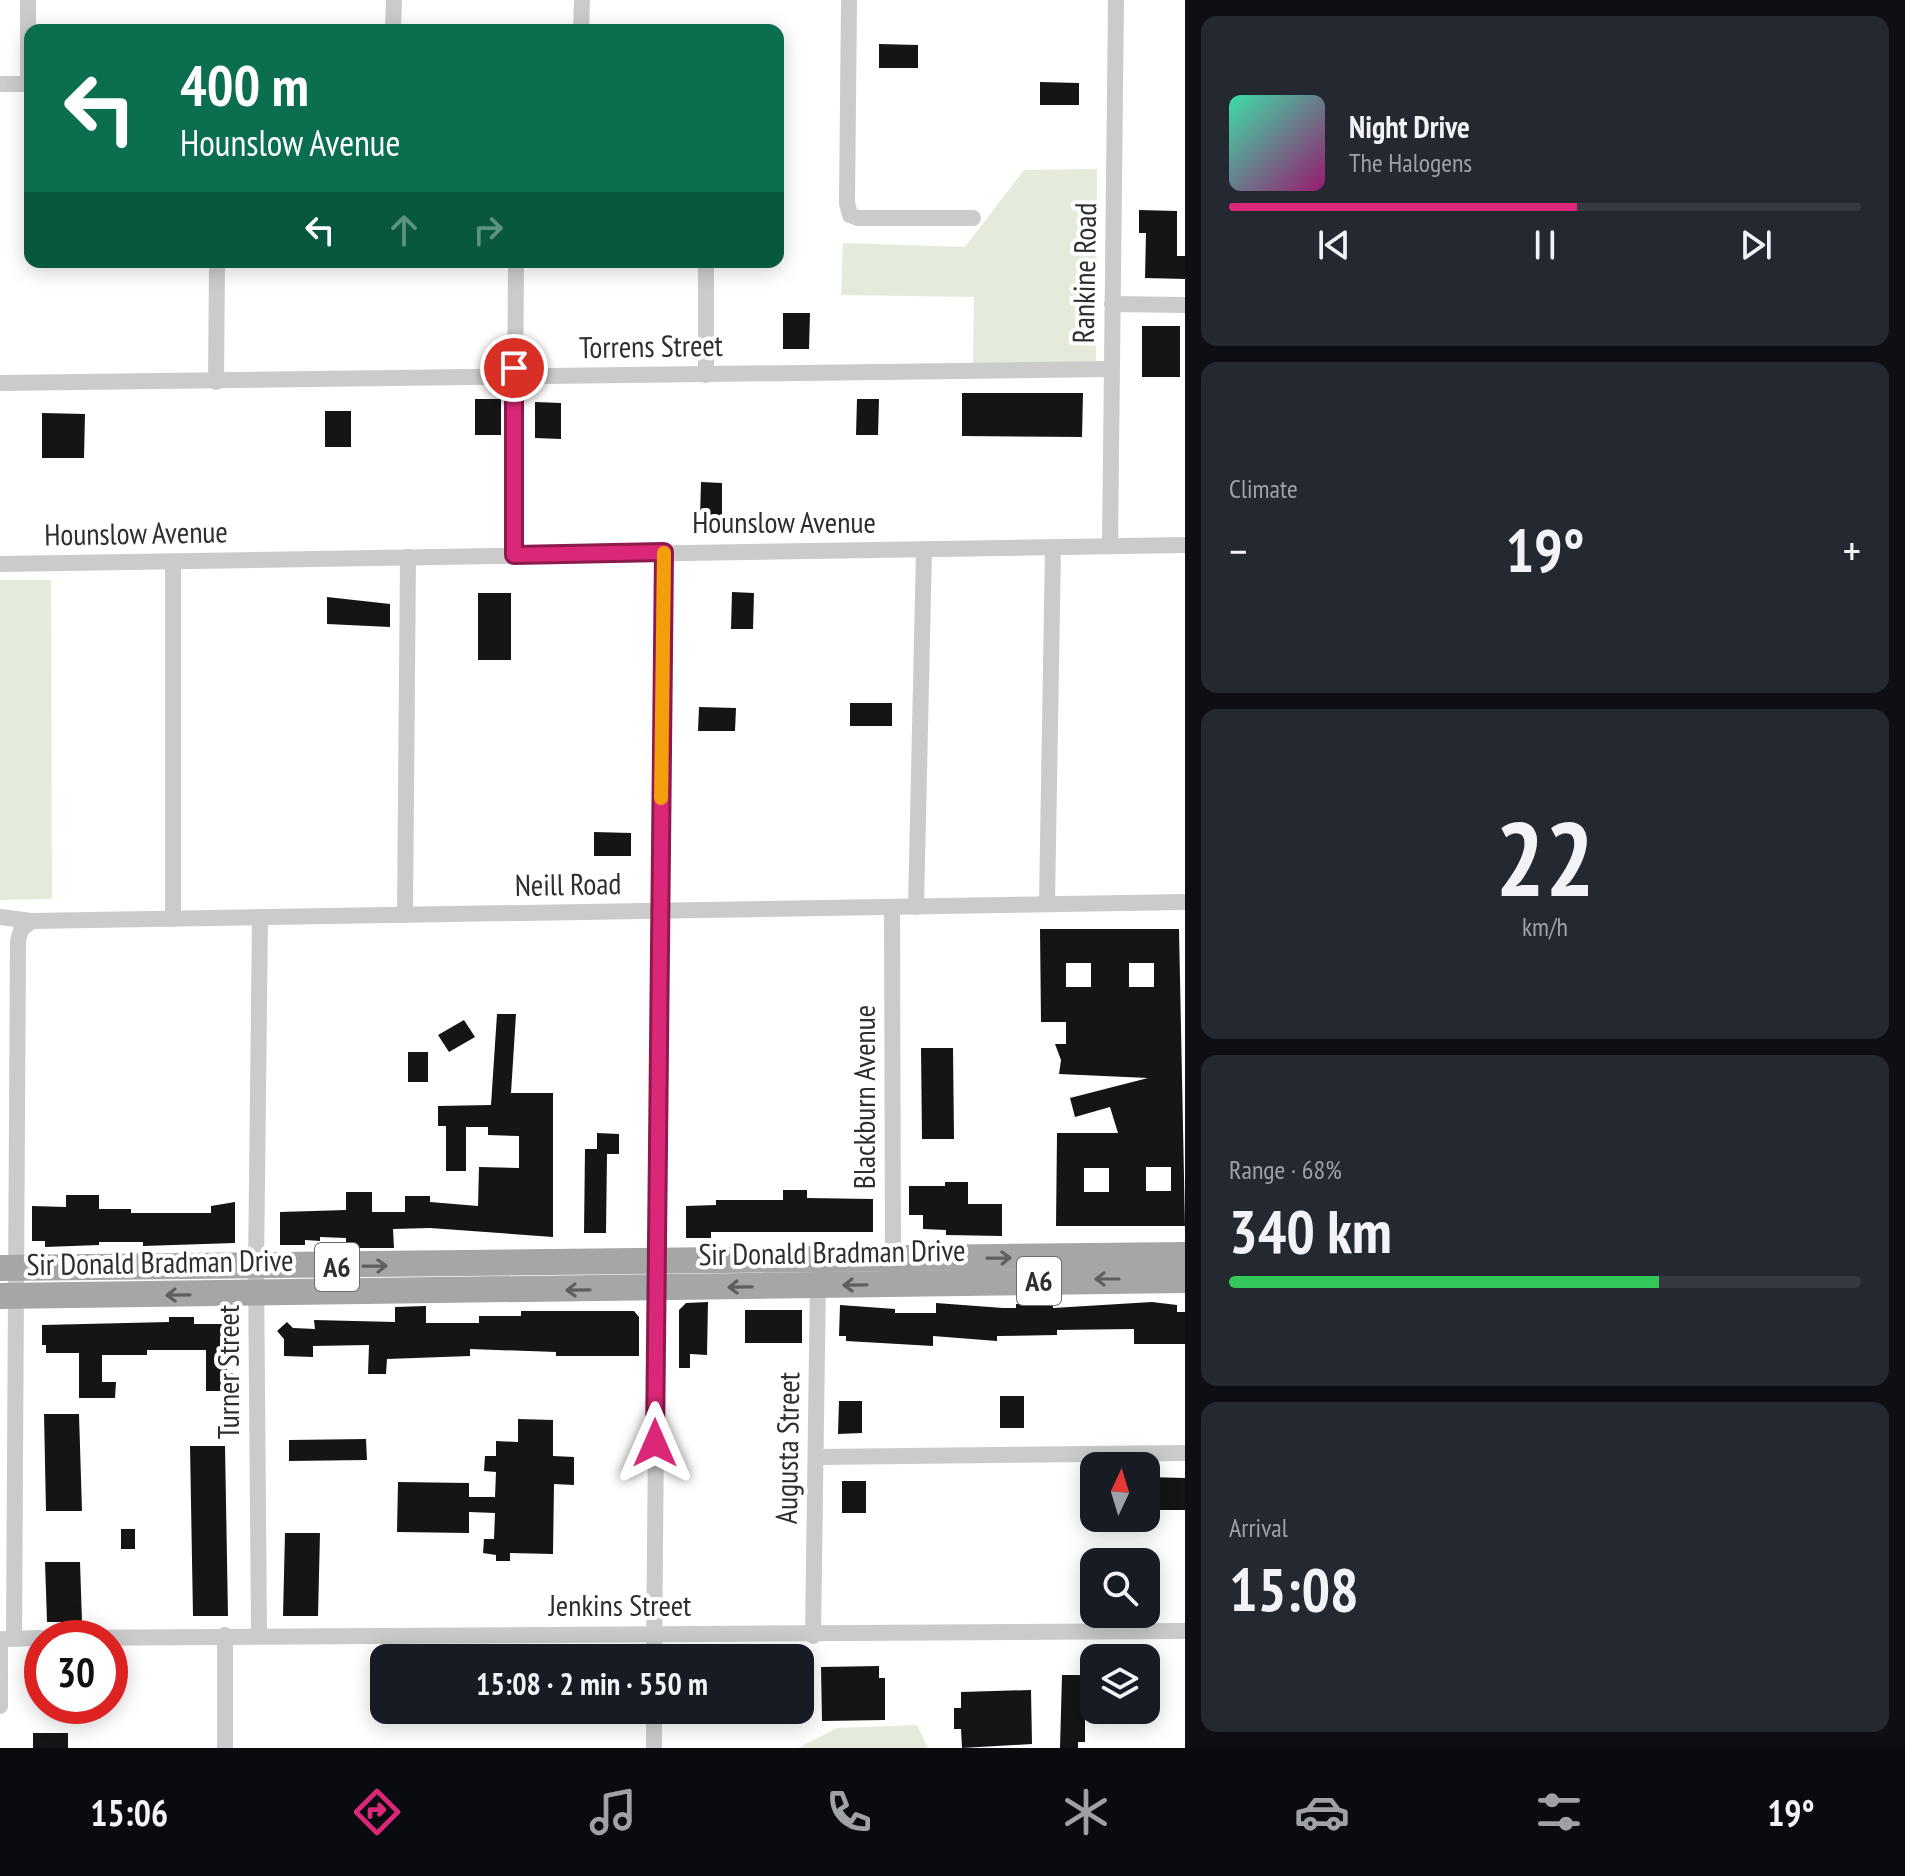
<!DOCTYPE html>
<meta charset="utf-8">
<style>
body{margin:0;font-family:"PT Sans Narrow",sans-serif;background:#242831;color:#f1f3f6;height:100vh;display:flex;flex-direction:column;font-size:30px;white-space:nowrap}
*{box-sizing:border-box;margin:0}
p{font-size:26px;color:#9ea1a6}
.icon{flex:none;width:44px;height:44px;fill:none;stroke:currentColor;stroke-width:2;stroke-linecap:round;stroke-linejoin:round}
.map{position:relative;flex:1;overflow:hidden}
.panel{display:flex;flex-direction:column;gap:16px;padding:16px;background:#0d0f14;width:720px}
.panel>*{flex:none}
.top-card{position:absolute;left:24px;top:24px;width:760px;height:244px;border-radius:16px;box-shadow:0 4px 20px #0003;background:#0b6e4f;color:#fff;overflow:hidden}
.needle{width:52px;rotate:4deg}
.buttons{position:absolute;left:1080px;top:1452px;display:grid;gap:16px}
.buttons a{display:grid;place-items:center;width:80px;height:80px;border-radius:16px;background:#171b24;box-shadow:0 4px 20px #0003;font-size:40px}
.speed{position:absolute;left:24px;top:1620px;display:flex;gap:16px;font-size:40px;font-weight:700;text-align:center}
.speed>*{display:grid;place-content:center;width:104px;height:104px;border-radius:50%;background:#171b24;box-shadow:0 4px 20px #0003;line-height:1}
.speed .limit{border:12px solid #d22;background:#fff;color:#111}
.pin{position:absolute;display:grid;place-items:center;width:68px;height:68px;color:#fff;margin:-34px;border:4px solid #fff;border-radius:50%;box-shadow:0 2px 8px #0007}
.me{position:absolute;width:88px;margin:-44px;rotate:0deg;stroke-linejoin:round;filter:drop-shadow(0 0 6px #0008)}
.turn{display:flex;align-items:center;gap:28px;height:168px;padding:0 24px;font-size:36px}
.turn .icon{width:104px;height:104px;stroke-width:2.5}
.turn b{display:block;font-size:56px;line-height:68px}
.lanes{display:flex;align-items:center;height:76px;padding:0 24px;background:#0003;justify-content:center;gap:40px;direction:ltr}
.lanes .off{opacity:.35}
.big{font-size:60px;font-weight:800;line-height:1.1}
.panel .widget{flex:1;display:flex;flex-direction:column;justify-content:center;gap:12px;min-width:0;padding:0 28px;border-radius:16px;background:#242831}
.panel .dial{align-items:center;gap:0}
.dial b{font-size:104px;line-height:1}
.song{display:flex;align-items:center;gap:24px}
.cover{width:96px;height:96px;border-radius:12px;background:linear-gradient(135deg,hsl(160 70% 55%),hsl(320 70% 35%))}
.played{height:8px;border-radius:4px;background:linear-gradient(90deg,#db2777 55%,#363941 55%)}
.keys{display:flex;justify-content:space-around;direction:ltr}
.heat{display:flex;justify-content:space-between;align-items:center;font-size:44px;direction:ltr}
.charge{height:12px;border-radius:6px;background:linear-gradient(90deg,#34c759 68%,#363941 0)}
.trip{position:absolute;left:370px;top:1644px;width:444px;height:80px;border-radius:16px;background:#171b24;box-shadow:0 4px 20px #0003;font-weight:800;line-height:80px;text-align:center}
.tab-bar{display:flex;height:128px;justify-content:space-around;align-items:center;background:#090b0e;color:#9ea1a6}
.tab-bar .icon{width:56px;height:56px}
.tab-bar .selected{color:#db2777}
.tab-bar b{font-size:36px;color:#f1f3f6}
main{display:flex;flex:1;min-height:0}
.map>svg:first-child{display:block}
</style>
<main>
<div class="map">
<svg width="1185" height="1748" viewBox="0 0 1185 1748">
<rect width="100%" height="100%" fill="#fff"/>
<g fill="#e4ebdb">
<polygon points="1097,169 1096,362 973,364 974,297 841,295 843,243 965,247 1024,170"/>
<polygon points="0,580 51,580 52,899 0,900"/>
<polygon points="917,1725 928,1748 700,1748 798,1748 837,1728"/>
</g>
<g fill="#151515" fill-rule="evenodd">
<polygon points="879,44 918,45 918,68 879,68"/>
<polygon points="1040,82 1079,83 1079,105 1040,105"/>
<polygon points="1139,210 1177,211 1177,256 1185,256 1185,279 1145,278 1146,233 1139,233"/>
<polygon points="783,313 810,313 809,349 783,349"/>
<rect x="1142" y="326" width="38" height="51"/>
<polygon points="962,393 1083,393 1082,437 962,436"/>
<rect x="475" y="399" width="26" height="36"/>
<polygon points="857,399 879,399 878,435 856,435"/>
<polygon points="535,402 561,403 561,439 535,438"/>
<rect x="325" y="411" width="26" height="36"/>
<polygon points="42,413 85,414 84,458 42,458"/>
<polygon points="701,482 722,483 722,519 700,519"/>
<polygon points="732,592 754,593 753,629 731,629"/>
<rect x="478" y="593" width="33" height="67"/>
<polygon points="327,597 390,604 390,627 327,624"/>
<rect x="850" y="703" width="42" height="23"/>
<polygon points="699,707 736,708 735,731 698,731"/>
<polygon points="594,832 631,833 631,856 594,856"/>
<path d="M 1040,929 L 1179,929 L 1185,1226 L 1056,1226 L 1057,1133 L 1118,1133 L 1110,1107 L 1075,1117 L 1070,1098 L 1148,1078 L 1059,1074 L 1061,1060 L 1055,1044 L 1066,1044 L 1066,1022 L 1041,1022 ZM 1066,963 L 1091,963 L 1091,987 L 1066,987 ZM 1129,963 L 1154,963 L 1154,987 L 1129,987 ZM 1146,1167 L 1171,1167 L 1171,1191 L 1146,1191 ZM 1084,1168 L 1109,1168 L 1109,1192 L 1084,1192 Z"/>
<polygon points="497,1014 516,1014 511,1093 553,1093 553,1237 430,1228 393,1229 394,1248 346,1248 346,1238 320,1237 320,1241 305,1240 305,1245 280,1245 280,1212 346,1210 346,1192 372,1192 372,1212 405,1212 405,1196 430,1196 430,1202 478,1206 479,1167 519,1168 519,1136 488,1135 488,1127 466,1127 466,1171 446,1171 446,1126 438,1126 438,1106 491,1105"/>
<polygon points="464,1020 475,1037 449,1052 438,1035"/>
<polygon points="921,1048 953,1048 954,1139 922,1139"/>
<rect x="408" y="1052" width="20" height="30"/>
<polygon points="597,1133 619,1134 619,1154 607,1154 606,1233 584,1233 585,1149 597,1149"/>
<polygon points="945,1182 968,1182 968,1204 1002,1204 1002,1236 946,1235 946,1230 923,1229 923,1215 909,1215 909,1186 945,1186"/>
<polygon points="783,1190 807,1190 807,1198 873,1199 873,1232 711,1232 711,1238 686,1238 686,1206 716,1205 716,1200 783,1200"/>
<polygon points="66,1195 99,1195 99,1209 131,1209 131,1213 211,1213 211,1206 235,1202 235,1243 143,1246 143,1242 99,1242 99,1245 45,1247 45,1241 32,1241 32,1206 66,1207"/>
<polygon points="708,1302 707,1355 690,1354 690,1368 679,1368 679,1310 686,1303"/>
<polygon points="1152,1302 1177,1305 1177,1312 1185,1312 1185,1344 1134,1344 1134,1329 1057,1330 1057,1335 997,1336 997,1341 933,1336 933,1346 846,1341 846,1336 839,1336 840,1305 895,1309 895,1313 936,1313 936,1303 1003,1308 1016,1308 1016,1304 1053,1305 1053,1308"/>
<polygon points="426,1306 426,1323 479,1323 479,1316 521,1316 521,1311 634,1311 639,1317 639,1356 556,1356 556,1352 470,1349 470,1356 387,1359 386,1374 368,1374 369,1345 313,1346 313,1357 284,1356 284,1339 277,1331 287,1322 293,1328 315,1329 314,1320 395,1322 395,1307"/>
<rect x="745" y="1310" width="57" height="33"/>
<polygon points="169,1317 194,1317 194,1324 233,1324 233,1351 227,1351 227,1373 233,1373 233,1391 206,1391 206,1350 147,1350 147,1355 102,1355 102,1382 116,1382 115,1398 79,1398 79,1353 46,1353 46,1345 42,1345 42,1325 169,1322"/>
<rect x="1000" y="1396" width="24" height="32"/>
<polygon points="839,1401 862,1401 862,1433 838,1434"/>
<polygon points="44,1414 79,1414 82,1511 46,1511"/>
<polygon points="518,1419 553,1420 553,1456 574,1457 574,1485 554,1484 553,1554 510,1553 510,1561 496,1561 496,1555 483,1553 484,1539 494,1539 495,1513 469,1512 469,1533 397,1532 398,1482 469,1483 469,1497 495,1497 496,1472 484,1471 485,1456 496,1456 496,1441 518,1442"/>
<polygon points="366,1439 367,1460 289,1461 289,1440"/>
<polygon points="190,1446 225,1446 228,1616 193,1616"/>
<polygon points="1146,1477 1185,1478 1185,1510 1146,1510"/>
<rect x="842" y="1481" width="24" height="32"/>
<rect x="121" y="1529" width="14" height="20"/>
<polygon points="285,1533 320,1533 318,1616 283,1616"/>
<polygon points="45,1562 80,1562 82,1622 47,1622"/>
<polygon points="879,1666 879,1678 885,1678 885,1720 822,1721 821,1667"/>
<polygon points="1062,1675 1094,1675 1094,1700 1085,1700 1085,1742 1078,1742 1078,1748 1060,1748"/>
<polygon points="1031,1690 1032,1744 962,1748 961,1729 954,1729 954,1708 961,1708 961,1692"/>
<rect x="33" y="1733" width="35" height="15"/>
</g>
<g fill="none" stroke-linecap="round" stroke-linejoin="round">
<g stroke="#cbcbcb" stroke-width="16">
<polyline points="849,0 847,203 850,215 858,218 973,218"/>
<polyline points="393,30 394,0"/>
<polyline points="581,30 582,0"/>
<polyline points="0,84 30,84"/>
<polyline points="28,84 28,0"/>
<polyline points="706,262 706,375"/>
<polyline points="1112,304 1185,305"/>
<polyline points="216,382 217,262"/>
<polyline points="0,383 1111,369"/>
<polyline points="1110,546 1116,0"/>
<polyline points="514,555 516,262"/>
<polyline points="0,564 1185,545"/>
<polyline points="1047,903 1053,547"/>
<polyline points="916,907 924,550"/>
<polyline points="892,908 893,1266"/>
<polyline points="405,915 408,557"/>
<polyline points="0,917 31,921 1185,902"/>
<polyline points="173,919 173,562"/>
<polyline points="816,1457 1185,1453"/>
<polyline points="259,1635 256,1268 260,917"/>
<polyline points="813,1636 818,1277"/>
<polyline points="55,1638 1185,1631"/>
<polyline points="4,1639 42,1638"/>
<polyline points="14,1639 18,941 21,930 31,921"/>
<polyline points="654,1658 664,552"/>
<polyline points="0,1706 0,1639"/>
<polyline points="225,1748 225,1635"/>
<polyline points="654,1748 654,1710"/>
</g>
<g stroke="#a6a6a6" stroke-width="26">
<polyline points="0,1268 1185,1255"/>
<polyline points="0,1296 1185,1280"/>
</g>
</g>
<defs><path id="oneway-shaft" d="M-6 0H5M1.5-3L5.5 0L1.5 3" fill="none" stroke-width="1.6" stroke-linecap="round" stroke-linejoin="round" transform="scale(2)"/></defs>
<g stroke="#5e5e5e">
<use href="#oneway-shaft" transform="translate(999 1258) rotate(-1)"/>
<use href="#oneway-shaft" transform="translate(375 1266) rotate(-1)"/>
<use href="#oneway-shaft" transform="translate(1107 1279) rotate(180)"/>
<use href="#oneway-shaft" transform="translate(855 1285) rotate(179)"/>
<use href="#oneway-shaft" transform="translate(740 1287) rotate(179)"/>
<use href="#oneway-shaft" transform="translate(578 1290) rotate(179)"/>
<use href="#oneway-shaft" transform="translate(178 1295) rotate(179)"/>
</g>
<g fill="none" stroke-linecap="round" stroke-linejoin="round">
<defs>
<polyline id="route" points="514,368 514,555 664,552 655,1443"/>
</defs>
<use href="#route" stroke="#8e194d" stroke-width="20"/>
<use href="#route" stroke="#db2777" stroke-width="14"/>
<polyline stroke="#f59e0b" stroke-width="14" points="661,798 664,553"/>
</g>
<g text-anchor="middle" stroke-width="8" stroke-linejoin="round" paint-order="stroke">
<g fill="#fff" stroke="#6d6d6d" stroke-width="2">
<rect x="315" y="1243" width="44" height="48" rx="6"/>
<rect x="1017" y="1257" width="44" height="48" rx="6"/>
</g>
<g font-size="28" font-weight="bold" fill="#2e2e2e">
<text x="337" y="1277">A6</text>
<text x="1039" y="1291">A6</text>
</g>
<g font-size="30" fill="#2e2e2e" stroke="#fff">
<text transform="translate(1085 273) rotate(-89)" y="10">Rankine Road</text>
<text transform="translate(651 347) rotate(-1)" y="10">Torrens Street</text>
<text x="784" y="533">Hounslow Avenue</text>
<text transform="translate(136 534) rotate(-1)" y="10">Hounslow Avenue</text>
<text transform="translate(568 885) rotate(-1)" y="10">Neill Road</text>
<text transform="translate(865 1097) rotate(-90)" y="10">Blackburn Avenue</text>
<text transform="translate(832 1253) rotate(-1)" y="10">Sir Donald Bradman Drive</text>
<text transform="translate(160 1263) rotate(-1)" y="10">Sir Donald Bradman Drive</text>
<text transform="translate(229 1372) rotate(-90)" y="10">Turner Street</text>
<text transform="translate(788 1448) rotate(-89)" y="10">Augusta Street</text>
<text x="620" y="1616">Jenkins Street</text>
</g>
</g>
</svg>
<div class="buttons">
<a><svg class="needle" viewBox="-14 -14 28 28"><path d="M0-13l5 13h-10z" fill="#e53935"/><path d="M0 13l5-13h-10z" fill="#9ea1a6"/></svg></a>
<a><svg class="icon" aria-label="search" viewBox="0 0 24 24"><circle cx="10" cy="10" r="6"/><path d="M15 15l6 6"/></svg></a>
<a><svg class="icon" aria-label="layers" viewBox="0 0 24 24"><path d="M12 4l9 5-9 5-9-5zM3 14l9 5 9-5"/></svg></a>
</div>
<div class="speed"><div class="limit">30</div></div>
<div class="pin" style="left:514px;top:368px;background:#d93025"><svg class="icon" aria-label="arrive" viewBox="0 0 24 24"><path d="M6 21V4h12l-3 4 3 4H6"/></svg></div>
<svg class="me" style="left:655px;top:1443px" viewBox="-20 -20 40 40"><path d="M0-17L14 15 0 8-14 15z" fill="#db2777" stroke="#fff" stroke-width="4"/></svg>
<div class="trip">15:08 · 2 min · 550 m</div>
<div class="top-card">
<div class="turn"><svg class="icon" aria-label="left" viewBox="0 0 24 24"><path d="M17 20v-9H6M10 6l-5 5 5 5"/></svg><div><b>400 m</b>Hounslow Avenue</div></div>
<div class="lanes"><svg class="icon" aria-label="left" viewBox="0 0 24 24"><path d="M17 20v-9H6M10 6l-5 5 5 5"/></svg><svg class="icon off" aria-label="ahead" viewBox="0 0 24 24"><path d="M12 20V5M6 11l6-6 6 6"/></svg><svg class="icon off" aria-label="right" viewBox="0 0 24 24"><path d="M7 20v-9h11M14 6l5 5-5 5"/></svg></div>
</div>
</div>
<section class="panel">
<div class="widget">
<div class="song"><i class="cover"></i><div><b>Night Drive</b><p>The Halogens</p></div></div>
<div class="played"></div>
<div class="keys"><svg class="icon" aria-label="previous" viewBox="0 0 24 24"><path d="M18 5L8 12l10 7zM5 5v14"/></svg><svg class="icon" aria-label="pause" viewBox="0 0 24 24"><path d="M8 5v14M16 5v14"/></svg><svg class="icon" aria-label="next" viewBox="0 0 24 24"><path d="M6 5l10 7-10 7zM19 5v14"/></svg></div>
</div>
<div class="widget"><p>Climate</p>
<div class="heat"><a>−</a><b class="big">19°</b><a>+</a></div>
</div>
<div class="widget dial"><b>22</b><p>km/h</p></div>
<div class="widget"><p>Range · 68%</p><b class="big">340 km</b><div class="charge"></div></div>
<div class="widget"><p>Arrival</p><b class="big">15:08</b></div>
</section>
</main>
<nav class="tab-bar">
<b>15:06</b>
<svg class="icon selected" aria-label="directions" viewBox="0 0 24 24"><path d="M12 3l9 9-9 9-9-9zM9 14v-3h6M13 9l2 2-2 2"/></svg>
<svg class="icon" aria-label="music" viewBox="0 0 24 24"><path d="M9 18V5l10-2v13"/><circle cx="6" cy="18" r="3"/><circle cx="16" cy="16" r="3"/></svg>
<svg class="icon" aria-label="phone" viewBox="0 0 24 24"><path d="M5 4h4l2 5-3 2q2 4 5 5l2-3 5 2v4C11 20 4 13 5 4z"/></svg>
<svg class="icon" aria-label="climate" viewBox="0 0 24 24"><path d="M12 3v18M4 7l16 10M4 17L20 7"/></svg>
<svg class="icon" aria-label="car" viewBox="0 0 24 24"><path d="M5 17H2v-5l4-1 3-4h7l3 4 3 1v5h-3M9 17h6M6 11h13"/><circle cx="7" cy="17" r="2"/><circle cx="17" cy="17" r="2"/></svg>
<svg class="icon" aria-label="filters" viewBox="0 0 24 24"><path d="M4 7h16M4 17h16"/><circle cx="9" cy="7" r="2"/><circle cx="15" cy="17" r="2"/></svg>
<b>19°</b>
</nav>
